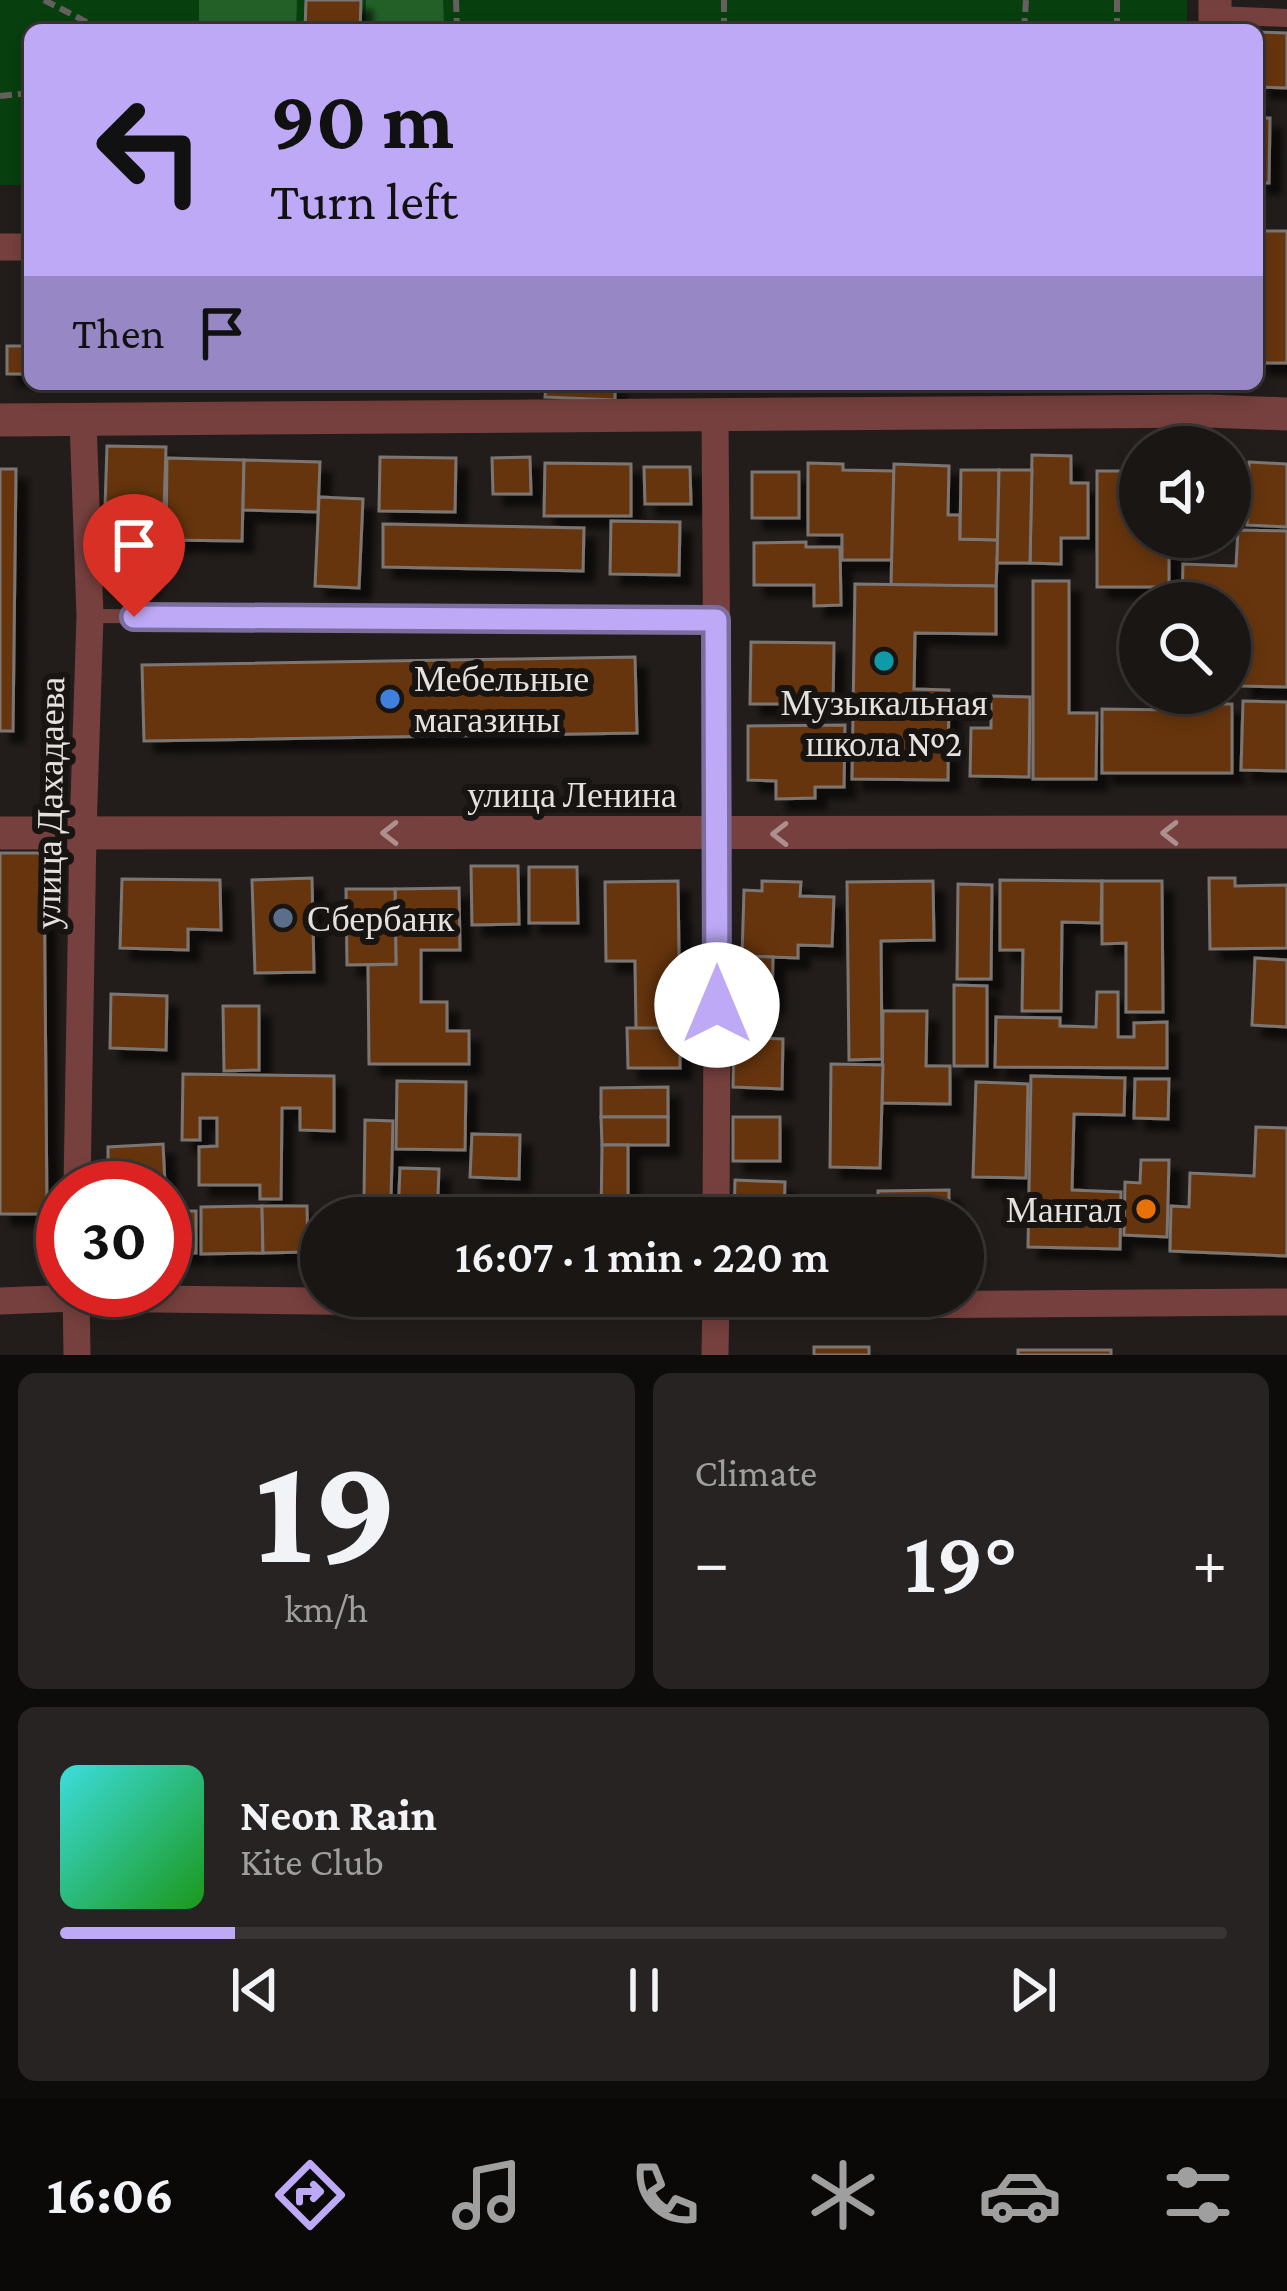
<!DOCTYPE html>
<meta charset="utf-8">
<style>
body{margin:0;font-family:"Crimson Pro",serif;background:#272322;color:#f1f3f6;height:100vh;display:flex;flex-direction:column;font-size:45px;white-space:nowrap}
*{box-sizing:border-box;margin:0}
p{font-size:39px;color:#9f9fa0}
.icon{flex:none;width:66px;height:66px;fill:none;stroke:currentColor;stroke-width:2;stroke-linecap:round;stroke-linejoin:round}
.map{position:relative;height:1355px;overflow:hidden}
.panel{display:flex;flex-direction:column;gap:18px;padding:18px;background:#0e0c0b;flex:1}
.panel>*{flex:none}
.top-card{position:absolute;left:24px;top:24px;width:1239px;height:366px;border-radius:18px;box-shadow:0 6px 18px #0003,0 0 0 3px #383534;background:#bda9f5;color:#111;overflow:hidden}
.controls{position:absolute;left:1119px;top:426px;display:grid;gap:24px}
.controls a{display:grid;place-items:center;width:132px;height:132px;border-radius:50%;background:#1a1614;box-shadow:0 6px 18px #0003,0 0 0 3px #383534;font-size:60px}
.speed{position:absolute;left:36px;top:1161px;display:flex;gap:24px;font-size:60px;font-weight:700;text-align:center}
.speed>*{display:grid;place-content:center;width:156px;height:156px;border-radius:50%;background:#1a1614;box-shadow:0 6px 18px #0003,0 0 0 3px #383534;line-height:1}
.speed .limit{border:18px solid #d22;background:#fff;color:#111}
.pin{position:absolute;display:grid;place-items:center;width:102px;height:102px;color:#fff;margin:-123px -51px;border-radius:50% 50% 50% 0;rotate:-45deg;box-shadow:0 0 12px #0007}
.pin .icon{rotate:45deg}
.me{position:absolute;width:132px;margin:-66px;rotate:0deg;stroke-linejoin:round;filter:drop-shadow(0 0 9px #0008)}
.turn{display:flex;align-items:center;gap:42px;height:252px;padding:0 48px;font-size:54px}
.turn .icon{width:156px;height:156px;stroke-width:2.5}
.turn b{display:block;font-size:84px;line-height:102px}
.then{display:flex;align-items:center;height:114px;padding:0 48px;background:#0003;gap:24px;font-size:45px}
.big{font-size:90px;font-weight:600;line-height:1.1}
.panel .card{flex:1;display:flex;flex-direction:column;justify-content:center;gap:18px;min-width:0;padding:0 42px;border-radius:18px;background:#272322}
.panel .dial{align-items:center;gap:0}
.dial b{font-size:156px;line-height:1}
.song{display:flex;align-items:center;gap:36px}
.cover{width:144px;height:144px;border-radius:18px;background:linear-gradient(135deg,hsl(180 70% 55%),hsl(120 70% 35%))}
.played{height:12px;border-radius:6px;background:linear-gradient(90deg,#bda9f5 15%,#383534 15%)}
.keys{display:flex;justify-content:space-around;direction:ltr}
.heat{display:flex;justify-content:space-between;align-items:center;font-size:66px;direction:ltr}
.panel .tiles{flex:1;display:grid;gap:18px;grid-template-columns:1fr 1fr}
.card:last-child{grid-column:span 2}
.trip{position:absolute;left:300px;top:1197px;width:684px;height:120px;border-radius:60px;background:#1a1614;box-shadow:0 6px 18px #0003,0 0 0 3px #383534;font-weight:600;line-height:120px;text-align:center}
.menu{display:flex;height:192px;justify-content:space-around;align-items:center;background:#0a0908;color:#9f9fa0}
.menu .icon{width:84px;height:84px}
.menu .selected{color:#bda9f5}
.menu b{font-size:54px;color:#f1f3f6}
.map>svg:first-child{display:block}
</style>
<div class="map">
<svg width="1287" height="1355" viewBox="0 0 1287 1355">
<defs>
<filter id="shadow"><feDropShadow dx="11" dy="11" stdDeviation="3" flood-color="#0009"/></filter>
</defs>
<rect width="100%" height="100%" fill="#221d1a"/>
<polygon fill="#073f0f" points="0,0 1187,0 1187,30 30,30 30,185 0,185"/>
<g fill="#236028">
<polygon points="199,0 297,0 296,30 224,30 199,21"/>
<polygon points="366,0 443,0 444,25 432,30 365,30"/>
</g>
<g fill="#663411" stroke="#7c7672" stroke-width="3" filter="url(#shadow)">
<polygon points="306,0 361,0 360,30 305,30"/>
<polygon points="1257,32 1287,33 1287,88 1259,87"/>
<polygon points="1257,97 1257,118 1270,118 1269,183 1257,183"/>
<rect x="1257" y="231" width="30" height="132"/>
<rect x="7" y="346" width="23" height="28"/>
<polygon points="546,384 615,384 615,400 545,397"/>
<polygon points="107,446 166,447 164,509 105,508"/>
<polygon points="1032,455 1071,456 1071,483 1088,483 1088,538 1061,538 1061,564 1030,563"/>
<polygon points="380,457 456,458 455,512 379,511"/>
<polygon points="530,457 531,494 493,494 492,458"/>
<polygon points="167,458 244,460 242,541 166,540"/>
<polygon points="244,460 320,462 318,512 243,510"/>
<polygon points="1249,462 1287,464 1287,527 1247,525"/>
<polygon points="545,463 631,464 631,516 544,516"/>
<polygon points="808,463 843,464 843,470 894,471 892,560 842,560 842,535 808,535"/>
<polygon points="894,464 949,466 948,515 960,515 960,539 998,540 996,586 891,585"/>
<polygon points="1230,464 1241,464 1240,498 1230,498"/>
<polygon points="644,467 690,467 691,504 645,504"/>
<polygon points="0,469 16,469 13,731 0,731"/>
<polygon points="961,470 999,470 998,540 960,539"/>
<polygon points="999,470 1032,470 1030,563 997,563"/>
<polygon points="1097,471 1140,471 1140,537 1169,537 1169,587 1097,587"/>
<rect x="752" y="472" width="47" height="46"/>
<polygon points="319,497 363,499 359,588 315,586"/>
<polygon points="611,521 680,522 679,575 610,574"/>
<polygon points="383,524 584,528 583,571 383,567"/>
<polygon points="1238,530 1287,531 1287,687 1241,686 1242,617 1230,616 1230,603 1182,603 1183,564 1236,566"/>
<polygon points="105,537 150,539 148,586 103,584"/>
<polygon points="806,542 806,547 840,547 841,605 814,606 814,585 754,585 754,543"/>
<polygon points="1033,581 1069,581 1069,713 1097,713 1096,779 1033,779"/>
<polygon points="855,584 996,586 996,634 915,633 914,689 949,690 948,780 852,779"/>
<polygon points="751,642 834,643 833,704 750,704"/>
<polygon points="635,657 637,733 144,741 142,665"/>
<polygon points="1175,693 1199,693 1199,704 1232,704 1232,773 1102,773 1102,709 1175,710"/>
<polygon points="991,696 1030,697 1029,777 970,776 971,728 991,728"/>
<polygon points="1243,701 1287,702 1287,771 1241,770"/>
<polygon points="845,725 844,787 815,787 815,798 776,799 776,781 748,780 748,726"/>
<polygon points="0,853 44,853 47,1214 0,1214"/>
<polygon points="471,866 518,866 519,924 472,925"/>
<polygon points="529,867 577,867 578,923 529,923"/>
<polygon points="312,878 314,972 255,973 252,880"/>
<polygon points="1209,878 1235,878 1235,886 1287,885 1287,948 1210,949"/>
<polygon points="122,879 220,880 221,930 188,929 188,950 120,948"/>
<polygon points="1000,880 1102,881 1101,923 1062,922 1061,1011 1022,1011 1023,950 1000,950"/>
<polygon points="678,881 680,1028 636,1029 635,961 606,961 605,882"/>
<polygon points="762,881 801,882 800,896 834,897 832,946 798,945 798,958 742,956 744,890 762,891"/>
<polygon points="933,881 934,940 881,941 882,1059 849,1060 847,882"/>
<polygon points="1102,881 1162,881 1163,1012 1126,1012 1126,943 1102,944"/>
<polygon points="958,884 992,885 991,979 957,979"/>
<polygon points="459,888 460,950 421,950 421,1002 447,1002 447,1031 469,1031 469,1064 369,1064 368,965 396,964 395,889"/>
<polygon points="346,889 395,889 396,964 347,965"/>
<polygon points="742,956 773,957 772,1003 741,1002"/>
<polygon points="1255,958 1287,960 1287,1027 1252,1025"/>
<polygon points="954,985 987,986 987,1066 954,1066"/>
<polygon points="1097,992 1118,992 1118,1037 1134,1037 1134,1023 1167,1022 1167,1068 995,1067 996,1017 1060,1018 1060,1026 1096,1027"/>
<polygon points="111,994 167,996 166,1050 110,1048"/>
<polygon points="223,1006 259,1006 259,1070 224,1071"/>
<polygon points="883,1011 927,1011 926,1066 950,1066 950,1104 882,1103"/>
<polygon points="627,1028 680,1028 680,1068 628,1068"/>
<polygon points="734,1037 783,1039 782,1089 733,1087"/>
<polygon points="831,1064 883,1065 880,1168 830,1167"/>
<polygon points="183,1074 334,1076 334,1131 300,1130 300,1108 282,1108 281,1199 260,1199 260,1185 199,1185 199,1147 217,1146 217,1118 200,1118 200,1140 182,1140"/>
<polygon points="1031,1076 1125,1078 1124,1115 1074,1114 1072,1190 1121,1192 1120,1249 1028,1247"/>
<polygon points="1135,1079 1169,1079 1168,1119 1134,1118"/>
<polygon points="397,1081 466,1082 465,1150 396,1149"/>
<polygon points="976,1082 1028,1084 1026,1178 973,1177"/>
<polygon points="668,1087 668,1117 601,1117 601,1088"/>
<polygon points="601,1117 668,1117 668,1145 602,1145"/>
<rect x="733" y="1117" width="47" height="44"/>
<polygon points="365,1120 393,1121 391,1198 364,1198"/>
<polygon points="1256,1127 1287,1128 1287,1256 1170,1251 1171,1206 1189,1207 1190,1173 1254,1176"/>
<polygon points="472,1134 520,1135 519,1179 470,1177"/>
<polygon points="163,1144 165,1184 108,1185 108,1147"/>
<polygon points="602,1145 628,1145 628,1202 674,1203 674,1218 601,1218"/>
<polygon points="1141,1160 1169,1160 1167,1237 1124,1235 1125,1182 1140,1183"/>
<polygon points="400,1168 439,1169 437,1218 398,1218"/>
<polygon points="735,1180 785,1182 784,1216 796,1218 734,1218"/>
<polygon points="949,1190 949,1218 878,1218 878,1191"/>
<polygon points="462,1202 498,1203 498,1215 519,1215 519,1218 462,1218"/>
<rect x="823" y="1202" width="55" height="16"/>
<polygon points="588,1205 589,1218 539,1218 539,1206"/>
<polygon points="262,1206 263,1253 201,1254 201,1207"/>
<polygon points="262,1206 307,1206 308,1252 263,1253"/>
<rect x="174" y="1211" width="22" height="42"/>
<rect x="814" y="1347" width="55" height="8"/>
<rect x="1018" y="1350" width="93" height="5"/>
</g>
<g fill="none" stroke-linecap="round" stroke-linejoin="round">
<g stroke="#64605d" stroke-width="6" stroke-dasharray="12 6" stroke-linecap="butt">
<polyline points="44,0 102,30"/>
<polyline points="456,0 457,30"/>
<polyline points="724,0 724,26"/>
<polyline points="1117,0 1117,30"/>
<polyline points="708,30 724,27 741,30"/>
<polyline points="1024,30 1026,0"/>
<polyline points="0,96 30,93"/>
</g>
<polyline stroke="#76403e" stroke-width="14" points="90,616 716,620"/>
<polyline stroke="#76403e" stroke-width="18" points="1215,15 1287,18"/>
<g stroke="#76403e" stroke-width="27">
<polyline points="0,247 30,247"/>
<polyline points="715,416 718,834 716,1218"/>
<polyline points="77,1188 83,832 90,616 83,421"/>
<polyline points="76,1290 77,1355"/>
<polyline points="0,1301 76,1298 716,1306 1287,1302"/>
<polyline points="715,1355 716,1296"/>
</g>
<g stroke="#76403e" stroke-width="33">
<polyline points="1215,30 1215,0"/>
<polyline points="0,420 1208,411 1287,414"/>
<polyline points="0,833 1287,832"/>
</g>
</g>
<defs><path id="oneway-chevron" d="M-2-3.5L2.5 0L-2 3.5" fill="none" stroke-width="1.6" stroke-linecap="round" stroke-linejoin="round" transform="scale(3)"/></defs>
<g stroke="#ad908e">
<use href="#oneway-chevron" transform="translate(390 833) rotate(-180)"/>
<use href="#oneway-chevron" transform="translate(1170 833) rotate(180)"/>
<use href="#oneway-chevron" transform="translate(780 834) rotate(180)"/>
</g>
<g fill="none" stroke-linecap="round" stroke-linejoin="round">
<defs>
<polyline id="route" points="134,617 716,620 717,1005"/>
</defs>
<use href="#route" stroke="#7b6e9f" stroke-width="30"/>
<use href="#route" stroke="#bda9f5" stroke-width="21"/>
</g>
<circle fill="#0f9aa8" stroke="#181411" stroke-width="4.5" cx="884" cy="661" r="12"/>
<circle fill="#3f7fe0" stroke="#181411" stroke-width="4.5" cx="390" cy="699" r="12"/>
<circle fill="#5c6f8a" stroke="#181411" stroke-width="4.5" cx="283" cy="918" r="12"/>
<circle fill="#e8710a" stroke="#181411" stroke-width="4.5" cx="1146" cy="1209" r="12"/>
<g text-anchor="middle" stroke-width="12" stroke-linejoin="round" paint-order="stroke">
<g font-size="36" fill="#e4e1df" stroke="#181411" text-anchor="start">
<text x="414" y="691">Мебельные<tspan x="414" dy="41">магазины</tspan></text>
<text x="884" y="715" text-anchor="middle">Музыкальная<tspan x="884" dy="41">школа №2</tspan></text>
<text x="307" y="931">Сбербанк</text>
<text x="1122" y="1222" text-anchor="end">Мангал</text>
</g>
<g font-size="36" fill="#e4e1df" stroke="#181411">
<text x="572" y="807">улица Ленина</text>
<text transform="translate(49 803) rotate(-89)" y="13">улица Дахадаева</text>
</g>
</g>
</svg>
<div class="controls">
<a><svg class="icon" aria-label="sound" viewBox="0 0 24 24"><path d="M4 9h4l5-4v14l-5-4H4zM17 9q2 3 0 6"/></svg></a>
<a><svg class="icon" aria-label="search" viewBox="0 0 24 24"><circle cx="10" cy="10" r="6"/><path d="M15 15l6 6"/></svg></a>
</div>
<div class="speed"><div class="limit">30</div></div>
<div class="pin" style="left:134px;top:617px;background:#d93025"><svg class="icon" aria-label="arrive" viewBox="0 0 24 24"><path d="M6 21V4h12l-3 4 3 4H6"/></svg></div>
<svg class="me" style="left:717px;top:1005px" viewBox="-20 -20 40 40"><circle r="19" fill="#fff"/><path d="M0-13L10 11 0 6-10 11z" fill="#bda9f5"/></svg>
<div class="trip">16:07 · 1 min · 220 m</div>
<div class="top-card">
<div class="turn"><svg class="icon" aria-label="left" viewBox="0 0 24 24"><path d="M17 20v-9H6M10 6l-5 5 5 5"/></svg><div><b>90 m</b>Turn left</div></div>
<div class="then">Then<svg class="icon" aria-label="arrive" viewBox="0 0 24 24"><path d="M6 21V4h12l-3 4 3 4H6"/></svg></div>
</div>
</div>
<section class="panel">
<div class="tiles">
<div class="card dial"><b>19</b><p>km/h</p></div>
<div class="card"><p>Climate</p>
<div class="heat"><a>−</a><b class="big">19°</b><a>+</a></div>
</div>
<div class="card">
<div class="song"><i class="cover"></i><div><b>Neon Rain</b><p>Kite Club</p></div></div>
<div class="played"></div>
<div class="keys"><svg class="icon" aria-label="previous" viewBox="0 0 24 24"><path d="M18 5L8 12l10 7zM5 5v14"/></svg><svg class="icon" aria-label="pause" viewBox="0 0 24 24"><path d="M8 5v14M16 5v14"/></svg><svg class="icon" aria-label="next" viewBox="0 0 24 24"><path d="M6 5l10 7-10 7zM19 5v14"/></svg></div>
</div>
</div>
</section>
<nav class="menu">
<b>16:06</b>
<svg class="icon selected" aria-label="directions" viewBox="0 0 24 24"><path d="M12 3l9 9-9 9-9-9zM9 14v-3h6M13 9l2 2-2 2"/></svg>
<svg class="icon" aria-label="music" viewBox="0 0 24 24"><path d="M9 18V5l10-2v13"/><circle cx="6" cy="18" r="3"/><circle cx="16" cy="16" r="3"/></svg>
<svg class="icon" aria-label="phone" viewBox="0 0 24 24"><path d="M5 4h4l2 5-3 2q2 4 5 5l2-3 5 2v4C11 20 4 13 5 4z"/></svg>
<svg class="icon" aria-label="climate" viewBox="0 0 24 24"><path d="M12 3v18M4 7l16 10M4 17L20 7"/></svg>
<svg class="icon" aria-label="car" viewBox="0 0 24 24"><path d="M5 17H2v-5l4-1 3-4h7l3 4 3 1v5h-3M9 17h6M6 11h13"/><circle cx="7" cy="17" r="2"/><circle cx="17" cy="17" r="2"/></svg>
<svg class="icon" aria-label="filters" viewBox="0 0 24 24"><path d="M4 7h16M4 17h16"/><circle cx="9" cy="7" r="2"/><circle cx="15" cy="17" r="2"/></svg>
</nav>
